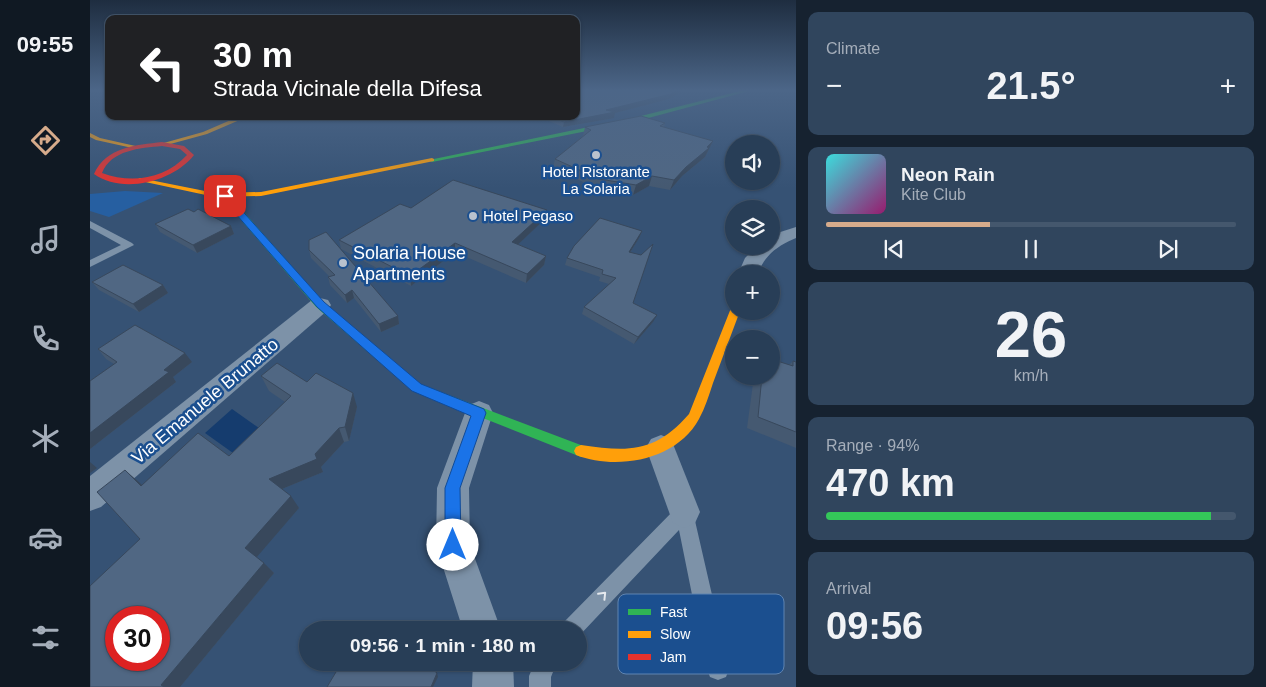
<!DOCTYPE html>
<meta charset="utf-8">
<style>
body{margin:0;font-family:Arial,sans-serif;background:#30455d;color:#f1f3f6;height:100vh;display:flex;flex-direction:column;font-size:19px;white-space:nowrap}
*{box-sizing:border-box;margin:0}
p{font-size:16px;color:#a5aeba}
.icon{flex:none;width:28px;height:28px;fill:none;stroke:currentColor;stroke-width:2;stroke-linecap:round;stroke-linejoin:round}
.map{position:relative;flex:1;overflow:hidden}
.drawer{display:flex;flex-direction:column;gap:12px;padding:12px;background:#162230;width:470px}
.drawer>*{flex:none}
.banner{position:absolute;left:15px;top:15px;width:475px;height:105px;border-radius:10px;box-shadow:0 1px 4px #0004,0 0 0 1px #44576d;background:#202124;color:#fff;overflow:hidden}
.controls{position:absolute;left:635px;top:135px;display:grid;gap:10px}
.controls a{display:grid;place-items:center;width:55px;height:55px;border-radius:50%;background:#283e57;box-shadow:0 1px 4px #0004,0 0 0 1px #44576d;font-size:25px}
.speed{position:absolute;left:15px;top:606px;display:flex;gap:10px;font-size:25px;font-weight:700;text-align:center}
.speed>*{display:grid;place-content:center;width:65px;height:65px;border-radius:50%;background:#283e57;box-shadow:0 1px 4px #0004,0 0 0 1px #44576d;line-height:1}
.speed .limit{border:8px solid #d22;background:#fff;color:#111}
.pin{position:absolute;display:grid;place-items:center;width:42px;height:42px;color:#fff;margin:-21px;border-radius:10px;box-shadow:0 2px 8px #0006}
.me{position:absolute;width:55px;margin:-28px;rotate:0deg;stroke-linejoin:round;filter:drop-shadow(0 0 4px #0008)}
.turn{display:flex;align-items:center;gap:18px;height:105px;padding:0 25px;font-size:22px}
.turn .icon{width:65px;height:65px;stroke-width:2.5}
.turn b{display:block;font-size:35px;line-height:42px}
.big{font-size:38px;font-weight:800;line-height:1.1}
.drawer .widget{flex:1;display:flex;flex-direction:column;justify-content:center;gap:8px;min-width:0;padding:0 18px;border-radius:10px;background:#30455d}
.drawer .dial{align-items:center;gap:0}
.dial b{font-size:65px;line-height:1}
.song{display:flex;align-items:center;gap:15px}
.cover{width:60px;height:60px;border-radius:8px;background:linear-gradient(135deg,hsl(180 70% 55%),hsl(320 70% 35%))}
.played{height:5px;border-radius:2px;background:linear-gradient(90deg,#d6ab8b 40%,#44576d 40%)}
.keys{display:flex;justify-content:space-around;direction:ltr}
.heat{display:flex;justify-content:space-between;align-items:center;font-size:28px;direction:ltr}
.charge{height:8px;border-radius:4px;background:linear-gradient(90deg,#34c759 94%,#44576d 0)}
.trip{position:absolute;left:209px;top:621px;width:288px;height:50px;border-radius:25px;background:#283e57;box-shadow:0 1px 4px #0004,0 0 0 1px #44576d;font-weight:800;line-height:50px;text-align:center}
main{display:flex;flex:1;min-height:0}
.menu{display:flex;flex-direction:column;width:90px;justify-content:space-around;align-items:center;background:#101923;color:#a5aeba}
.menu .icon{width:35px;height:35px}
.menu .selected{color:#d6ab8b}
.menu b{font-size:22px;color:#f1f3f6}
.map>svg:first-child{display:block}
</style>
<main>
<nav class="menu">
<b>09:55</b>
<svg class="icon selected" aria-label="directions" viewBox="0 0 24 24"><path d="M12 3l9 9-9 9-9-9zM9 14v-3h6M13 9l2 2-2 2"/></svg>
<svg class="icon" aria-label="music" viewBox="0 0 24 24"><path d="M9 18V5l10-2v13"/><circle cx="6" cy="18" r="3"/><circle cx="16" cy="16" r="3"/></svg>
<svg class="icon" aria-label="phone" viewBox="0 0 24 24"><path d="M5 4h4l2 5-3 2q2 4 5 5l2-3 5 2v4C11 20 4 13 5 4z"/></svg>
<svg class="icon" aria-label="climate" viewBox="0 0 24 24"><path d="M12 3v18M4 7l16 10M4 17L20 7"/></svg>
<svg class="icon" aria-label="car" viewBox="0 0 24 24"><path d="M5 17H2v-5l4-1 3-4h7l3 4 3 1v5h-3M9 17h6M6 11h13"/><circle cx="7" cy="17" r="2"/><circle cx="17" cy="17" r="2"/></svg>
<svg class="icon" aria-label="filters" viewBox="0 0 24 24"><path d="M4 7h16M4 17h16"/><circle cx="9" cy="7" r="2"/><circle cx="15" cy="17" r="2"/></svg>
</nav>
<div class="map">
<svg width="706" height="687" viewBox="0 0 706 687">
<rect width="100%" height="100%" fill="#365274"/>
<polygon fill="#265fa1" points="35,191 73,193 19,217 0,211 0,194"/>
<polygon fill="#153c6e" points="142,409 176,433 150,458 115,433"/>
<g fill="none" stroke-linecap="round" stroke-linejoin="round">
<g fill="#7d92a8" fill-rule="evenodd">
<polygon points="0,221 42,243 44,245 0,267 0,260 31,245 0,228"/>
<polygon points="594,503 600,506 603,512 639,669 636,677 628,680 620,677 617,669 589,530 488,637 488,630 470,630 473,623 588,506"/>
<polygon points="445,662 467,662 461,677 461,687 439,687 439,676"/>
</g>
<g fill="#7d92a8" fill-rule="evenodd">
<path d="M 706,227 L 706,238 C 689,245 674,255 668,274 L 648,274 L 655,258 L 667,246 L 681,246 L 681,235 Z"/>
<polygon points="230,298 238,300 241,305 238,310 11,507 0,511 0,476 222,300"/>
<polygon points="389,401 399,405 403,413 379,488 380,545 411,630 373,630 346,545 347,488 375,413 379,405"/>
<polygon points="571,435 581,439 610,512 605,523 594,528 583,523 556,448 561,439"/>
<polygon points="383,662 423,662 424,687 382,687"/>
</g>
<g fill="#30b455" fill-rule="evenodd">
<polygon points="650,91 659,91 547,121 342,162 339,160 547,117"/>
<polygon points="132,194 138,194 234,303 330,384 496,447 498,451 496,455 491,457 322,390 226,307 132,198"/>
</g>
<g fill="#ff9f0a" fill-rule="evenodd">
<polygon points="150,116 159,116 117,134 73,146 70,144 113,132"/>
<polygon points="0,133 10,138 50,147 47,149 6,140 0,137"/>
<polygon points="342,158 344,159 344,161 171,196 125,197 46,180 50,178 125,193 171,192"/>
<path d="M 641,308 L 644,308 L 644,311 L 650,311 C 641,335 632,359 623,383 C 619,395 615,408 609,419 C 587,460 527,471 486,455 L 484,451 L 486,447 L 491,445 C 539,452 565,453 599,414 Z"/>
</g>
<path fill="#e5322d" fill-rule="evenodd" d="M 72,142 L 94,146 L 104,155 C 84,181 33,195 4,174 C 16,147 46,145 72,142 ZM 72,146 L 90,149 L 97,155 C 75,179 42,184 12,173 C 21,150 50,148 72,146 Z"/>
</g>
<g fill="#455971">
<polygon points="486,91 592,91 579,99 525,113 524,118 473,127 447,116 486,116"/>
<polygon points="575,123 574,128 623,141 615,157 592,176 580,190 559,186 543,195 495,187 493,182 463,168 465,159 493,136 495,127"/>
<polygon points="321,208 455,219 428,244 456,256 454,265 436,283 365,252 321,286 251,249 249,240"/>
<polygon points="104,212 141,226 144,234 107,253 70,232 65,224"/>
<polygon points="552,231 549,238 540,253 543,303 563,322 544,344 492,314 494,307 519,284 509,281 510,277 475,265 477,258"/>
<polygon points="219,250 308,316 309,324 291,332 264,298 257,303 240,285 238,277 240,277 221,258"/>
<polygon points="2,282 73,285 78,293 49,312 9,290"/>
<polygon points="8,349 102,362 83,377 86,382 0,449 0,381 24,364 16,359"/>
<polygon points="703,361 706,362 706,448 657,428 664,376 681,376 699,365"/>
<polygon points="171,376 217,382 267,407 259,441 254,442 231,467 233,472 192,489 209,508 166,557 184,573 90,687 0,687 50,539 52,485 139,456 195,402 179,391"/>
</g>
<g fill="#38485c">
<polygon points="586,91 592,91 579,99 525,113 524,118 473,127 474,122"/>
<polygon points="623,141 615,157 592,176 580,190 584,180 596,167"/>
<polygon points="562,176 559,186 543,195 546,185"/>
<polygon points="457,210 455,219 421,251 422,242"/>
<polygon points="141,226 144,234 107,253 103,245"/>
<polygon points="552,231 549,238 536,259 539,252"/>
<polygon points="365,243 365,252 321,286 320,276"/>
<polygon points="456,256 454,265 436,283 437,274"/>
<polygon points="73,285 78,293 49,312 43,304"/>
<polygon points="262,290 264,298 257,303 255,295"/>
<polygon points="567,315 563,322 544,344 548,337"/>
<polygon points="308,316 309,324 291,332 289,324"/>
<polygon points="95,353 102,362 83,377 86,382 0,449 0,433 74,370"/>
<polygon points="263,393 267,407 259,441 255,427"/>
<polygon points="249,428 254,442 231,467 233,472 187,491 179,479 225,454"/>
<polygon points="0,462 7,468 0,473"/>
<polygon points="35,470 50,483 65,498 51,486"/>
<polygon points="201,496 209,508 166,558 155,548"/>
<polygon points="174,563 184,573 90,687 74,687 71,685"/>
<polygon points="347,673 348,677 343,687 341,687"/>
</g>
<g fill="#506783" stroke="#38485c" fill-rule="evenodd">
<polygon points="486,91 586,91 581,94 516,110 525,112 474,122 460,116 486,116"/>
<polygon points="551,116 575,123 570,126 623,141 617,147 619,148 596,167 584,180 562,176 546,185 497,177 496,173 465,159 501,130 495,127"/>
<polygon points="363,180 457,210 422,242 456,256 437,274 365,243 320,276 249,240 310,204 321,208"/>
<polygon points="98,209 104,212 108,209 141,226 103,245 65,224"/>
<polygon points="510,218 552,231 539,252 551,255 563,244 543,303 567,315 548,337 494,307 526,278 512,274 513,270 477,258 484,246"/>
<polygon points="236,232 308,316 289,324 262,290 255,295 238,277 245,275 219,250 219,240"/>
<polygon points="33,265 73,285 43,304 2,282"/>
<polygon points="45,325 95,353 74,370 79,372 0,433 0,381 27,362 8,349"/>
<polygon points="681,359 703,366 703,361 706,362 706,432 668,417 672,376 681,376"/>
<path d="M 187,363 L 217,382 L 226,373 L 263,393 L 255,427 L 249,428 L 225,454 L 227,459 L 179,479 L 201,496 L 155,548 L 174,563 L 71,685 L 74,687 L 0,687 L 0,586 L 50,539 L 7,492 L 35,470 L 51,486 L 108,433 L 139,456 L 201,396 L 171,376 ZM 26,618 L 69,618 L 69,660 L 26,660 Z"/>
<polygon points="274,626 278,630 271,630"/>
<polygon points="252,662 333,662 347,673 341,687 237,687"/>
</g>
<defs><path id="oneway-chevron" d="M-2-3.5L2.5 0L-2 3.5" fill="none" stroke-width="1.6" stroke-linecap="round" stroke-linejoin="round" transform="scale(1.25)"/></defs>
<use stroke="#e5e9ee" href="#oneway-chevron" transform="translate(513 595) rotate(-46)"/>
<linearGradient id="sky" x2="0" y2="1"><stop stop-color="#1e2d40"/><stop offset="0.48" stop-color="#4c6688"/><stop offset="1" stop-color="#4c6688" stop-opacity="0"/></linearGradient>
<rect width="706" height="188" fill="url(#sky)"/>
<polygon fill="#1a73e8" stroke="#114b97" points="135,194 138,195 234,302 331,384 394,409 396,413 370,488 371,545 369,550 363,553 357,550 355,545 355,488 381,416 322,391 227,307 132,198 131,196"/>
<g fill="#b9c2ce" stroke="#1b4f8f" stroke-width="2">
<circle cx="506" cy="155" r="5"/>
<circle cx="383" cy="216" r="5"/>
<circle cx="253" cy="263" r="5"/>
</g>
<g text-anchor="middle" stroke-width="5" stroke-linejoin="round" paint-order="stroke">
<g font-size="15" fill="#fff" stroke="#1b4f8f">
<text x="506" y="177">Hotel Ristorante<tspan x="506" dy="17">La Solaria</tspan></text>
<text x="393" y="221" text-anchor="start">Hotel Pegaso</text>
</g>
<g font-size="18" fill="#fff" stroke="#1b4f8f" text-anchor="start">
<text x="263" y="259">Solaria House<tspan x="263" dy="21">Apartments</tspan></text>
</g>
<g font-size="18" fill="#fff" stroke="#1b4f8f">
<text transform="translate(115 401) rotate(-40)" y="6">Via Emanuele Brunatto</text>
</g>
</g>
<rect x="528" y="594" width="166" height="80" rx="8" fill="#1b4f8f" stroke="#5f84b1" stroke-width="1"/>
<rect x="538" y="609" width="23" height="6" fill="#30b455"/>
<rect x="538" y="631" width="23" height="7" fill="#ff9f0a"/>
<rect x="538" y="654" width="23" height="6" fill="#e5322d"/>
<g font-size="14" fill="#fff">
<text x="570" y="617">Fast</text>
<text x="570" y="639">Slow</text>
<text x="570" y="662">Jam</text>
</g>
</svg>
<div class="controls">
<a><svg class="icon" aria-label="sound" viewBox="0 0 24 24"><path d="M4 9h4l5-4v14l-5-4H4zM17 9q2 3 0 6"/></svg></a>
<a><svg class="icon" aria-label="layers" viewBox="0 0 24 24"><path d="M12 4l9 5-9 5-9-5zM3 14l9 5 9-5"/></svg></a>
<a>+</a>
<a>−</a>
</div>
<div class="speed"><div class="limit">30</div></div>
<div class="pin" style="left:135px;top:196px;background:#d93025"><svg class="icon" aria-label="arrive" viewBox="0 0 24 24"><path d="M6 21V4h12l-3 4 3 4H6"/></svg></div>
<svg class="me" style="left:363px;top:545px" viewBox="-20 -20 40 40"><circle r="19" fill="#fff"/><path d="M0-13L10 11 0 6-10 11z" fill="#1a73e8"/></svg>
<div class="trip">09:56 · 1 min · 180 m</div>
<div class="banner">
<div class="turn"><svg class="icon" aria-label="left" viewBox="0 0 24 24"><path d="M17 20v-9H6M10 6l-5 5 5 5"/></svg><div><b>30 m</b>Strada Vicinale della Difesa</div></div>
</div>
</div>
<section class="drawer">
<div class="widget"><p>Climate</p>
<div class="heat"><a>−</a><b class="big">21.5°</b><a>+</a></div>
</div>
<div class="widget">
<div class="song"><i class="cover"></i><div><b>Neon Rain</b><p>Kite Club</p></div></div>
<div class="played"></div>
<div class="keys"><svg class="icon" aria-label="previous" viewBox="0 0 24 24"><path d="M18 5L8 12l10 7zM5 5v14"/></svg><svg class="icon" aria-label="pause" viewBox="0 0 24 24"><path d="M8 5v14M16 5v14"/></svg><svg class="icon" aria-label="next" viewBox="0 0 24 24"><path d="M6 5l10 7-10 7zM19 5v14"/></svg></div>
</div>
<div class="widget dial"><b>26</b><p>km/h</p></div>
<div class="widget"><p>Range · 94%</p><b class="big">470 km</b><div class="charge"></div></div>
<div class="widget"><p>Arrival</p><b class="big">09:56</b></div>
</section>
</main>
